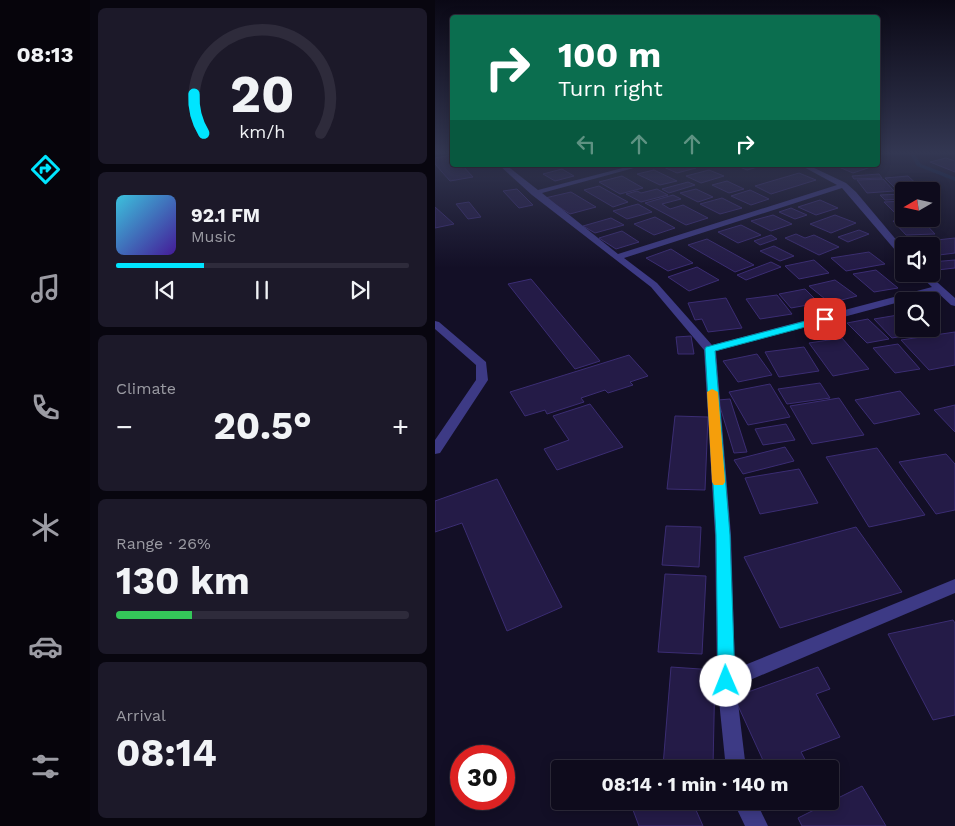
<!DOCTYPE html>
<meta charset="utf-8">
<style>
body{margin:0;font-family:"Work Sans",sans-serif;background:#1c1929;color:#f1f3f6;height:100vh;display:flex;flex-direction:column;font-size:19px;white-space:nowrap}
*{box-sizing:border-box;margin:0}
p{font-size:16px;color:#9b9ba3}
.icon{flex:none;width:28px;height:28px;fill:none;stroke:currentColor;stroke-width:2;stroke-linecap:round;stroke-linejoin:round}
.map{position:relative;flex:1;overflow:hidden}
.sheet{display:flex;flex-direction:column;gap:8px;padding:8px;background:#08060f;width:345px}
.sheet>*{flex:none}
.top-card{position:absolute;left:15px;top:15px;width:430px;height:152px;border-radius:5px;box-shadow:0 2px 12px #0003,0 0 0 1px #2e2b3b;background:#0b6e4f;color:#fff;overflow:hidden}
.needle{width:32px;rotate:261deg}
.buttons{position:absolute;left:460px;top:182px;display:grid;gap:10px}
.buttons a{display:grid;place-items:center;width:45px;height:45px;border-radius:5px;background:#0e0b1c;box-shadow:0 2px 12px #0003,0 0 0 1px #2e2b3b;font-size:25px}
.speed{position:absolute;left:15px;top:745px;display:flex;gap:10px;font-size:25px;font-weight:700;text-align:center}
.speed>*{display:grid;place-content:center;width:65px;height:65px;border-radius:50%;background:#0e0b1c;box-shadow:0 2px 12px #0003,0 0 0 1px #2e2b3b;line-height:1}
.speed .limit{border:8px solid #d22;background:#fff;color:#111}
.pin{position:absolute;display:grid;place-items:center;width:42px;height:42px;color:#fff;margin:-21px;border-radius:10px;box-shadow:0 2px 8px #0006}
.me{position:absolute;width:55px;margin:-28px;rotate:359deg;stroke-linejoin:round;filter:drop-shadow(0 0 4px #0008)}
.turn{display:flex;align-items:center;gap:18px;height:105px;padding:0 25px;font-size:22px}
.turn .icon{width:65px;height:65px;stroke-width:2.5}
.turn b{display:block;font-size:35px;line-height:42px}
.lanes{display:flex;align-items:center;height:48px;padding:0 25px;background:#0003;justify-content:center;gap:25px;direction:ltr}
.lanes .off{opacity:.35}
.big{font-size:38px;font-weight:700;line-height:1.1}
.sheet .card{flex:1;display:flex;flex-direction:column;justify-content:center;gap:8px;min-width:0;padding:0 18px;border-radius:8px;background:#1c1929}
.sheet .dial{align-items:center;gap:0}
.dial svg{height:130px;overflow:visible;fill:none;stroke:#2e2b3b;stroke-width:7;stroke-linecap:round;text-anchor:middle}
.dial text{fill:#f1f3f6;stroke:none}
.song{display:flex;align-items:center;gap:15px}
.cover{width:60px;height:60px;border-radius:8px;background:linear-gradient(135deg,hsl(190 70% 55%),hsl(260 70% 35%))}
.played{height:5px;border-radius:2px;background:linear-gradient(90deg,#00e5ff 30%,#2e2b3b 30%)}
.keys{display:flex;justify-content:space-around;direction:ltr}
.heat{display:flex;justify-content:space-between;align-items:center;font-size:28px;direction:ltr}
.charge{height:8px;border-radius:4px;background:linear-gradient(90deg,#34c759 26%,#2e2b3b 0)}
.trip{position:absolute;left:116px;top:760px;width:288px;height:50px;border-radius:5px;background:#0e0b1c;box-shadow:0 2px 12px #0003,0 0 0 1px #2e2b3b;font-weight:700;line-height:50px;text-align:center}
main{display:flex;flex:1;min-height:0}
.tab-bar{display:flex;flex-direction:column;width:90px;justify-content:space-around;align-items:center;background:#06040b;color:#9b9ba3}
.tab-bar .icon{width:35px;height:35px}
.tab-bar .on{color:#00e5ff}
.tab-bar b{font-size:22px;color:#f1f3f6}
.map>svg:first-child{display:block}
</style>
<main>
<nav class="tab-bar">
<b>08:13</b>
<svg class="icon on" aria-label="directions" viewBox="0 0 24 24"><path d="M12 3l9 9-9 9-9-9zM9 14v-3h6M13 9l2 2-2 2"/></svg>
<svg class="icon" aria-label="music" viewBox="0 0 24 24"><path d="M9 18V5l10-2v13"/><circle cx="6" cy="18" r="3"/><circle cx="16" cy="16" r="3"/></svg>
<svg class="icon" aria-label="phone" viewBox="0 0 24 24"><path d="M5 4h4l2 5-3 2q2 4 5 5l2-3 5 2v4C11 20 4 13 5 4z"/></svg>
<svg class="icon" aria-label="climate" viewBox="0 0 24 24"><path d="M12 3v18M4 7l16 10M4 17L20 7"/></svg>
<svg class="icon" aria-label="car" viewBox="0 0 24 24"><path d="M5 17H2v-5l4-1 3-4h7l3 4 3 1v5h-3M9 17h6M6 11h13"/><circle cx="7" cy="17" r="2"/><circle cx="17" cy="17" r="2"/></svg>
<svg class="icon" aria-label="filters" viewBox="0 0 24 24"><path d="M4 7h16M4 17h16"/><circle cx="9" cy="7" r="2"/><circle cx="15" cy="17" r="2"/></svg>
</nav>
<section class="sheet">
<div class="card dial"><svg viewBox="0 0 100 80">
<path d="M14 69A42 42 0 1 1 86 69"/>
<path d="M14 69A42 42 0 0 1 8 45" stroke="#00e5ff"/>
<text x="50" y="56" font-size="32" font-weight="700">20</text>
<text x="50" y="72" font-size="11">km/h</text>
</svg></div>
<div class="card">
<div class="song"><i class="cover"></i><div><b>92.1 FM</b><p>Music</p></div></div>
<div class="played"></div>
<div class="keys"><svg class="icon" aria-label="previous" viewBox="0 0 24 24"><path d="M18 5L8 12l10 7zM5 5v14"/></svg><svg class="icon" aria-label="pause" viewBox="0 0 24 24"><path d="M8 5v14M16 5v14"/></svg><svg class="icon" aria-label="next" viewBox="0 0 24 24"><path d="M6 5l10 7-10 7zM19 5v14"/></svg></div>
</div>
<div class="card"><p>Climate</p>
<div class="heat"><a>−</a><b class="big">20.5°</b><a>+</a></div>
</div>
<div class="card"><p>Range · 26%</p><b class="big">130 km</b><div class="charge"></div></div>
<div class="card"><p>Arrival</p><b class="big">08:14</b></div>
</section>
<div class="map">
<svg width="520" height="826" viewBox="0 0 520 826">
<rect width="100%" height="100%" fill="#130f26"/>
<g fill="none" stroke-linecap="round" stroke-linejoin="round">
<polygon fill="#0a1f44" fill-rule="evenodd" points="474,152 478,152 486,164 520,177 520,181 482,166"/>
</g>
<g fill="#241b47" stroke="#3b2d73">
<polygon points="17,155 18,165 27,165 38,177 15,181 0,164 0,158"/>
<polygon points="511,158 520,161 520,172 495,162"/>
<polygon points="224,165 254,165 261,168 242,173"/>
<polygon points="300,165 330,165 312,170"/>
<polygon points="399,165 442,165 418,173"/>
<polygon points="127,169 139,176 120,181 108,174"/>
<polygon points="219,170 242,181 225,185 202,174"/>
<polygon points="274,170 289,176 266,183 251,176"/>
<polygon points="364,173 381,180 336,194 320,186"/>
<polygon points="444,174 447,178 419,179 417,176"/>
<polygon points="187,176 208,188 185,194 164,182"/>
<polygon points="473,176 487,189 463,191 450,178"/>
<polygon points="448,179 459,191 432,193 422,180"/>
<polygon points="292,181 309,189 294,193 277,185"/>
<polygon points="253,182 260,185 234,193 227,189"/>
<polygon points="164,186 193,202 178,207 149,190"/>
<polygon points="82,189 98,205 84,208 68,191"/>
<polygon points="222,189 233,195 206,202 191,194 202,191 206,193"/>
<polygon points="261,189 278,197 263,202 245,193"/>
<polygon points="315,190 334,199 316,205 296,196"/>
<polygon points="136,192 161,207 135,214 110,198"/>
<polygon points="469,194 469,199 450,200 445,195"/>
<polygon points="238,195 246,199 227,204 235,209 248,205 273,218 251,225 210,203"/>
<polygon points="287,198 307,208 285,214 265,204"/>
<polygon points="385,200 403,208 381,215 363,207"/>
<polygon points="469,201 469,212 460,213 449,202"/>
<polygon points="34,202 46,217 33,219 21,204"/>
<polygon points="203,204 217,212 192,219 178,211"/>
<polygon points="0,207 19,224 0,228"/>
<polygon points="356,208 372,215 360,219 344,212"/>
<polygon points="338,215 357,224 336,231 316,221"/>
<polygon points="400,215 421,223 396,233 375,224"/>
<polygon points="220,217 240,228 219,235 199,224"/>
<polygon points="176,218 189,225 160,233 148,226"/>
<polygon points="487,220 500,234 471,235 458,221"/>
<polygon points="306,225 326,235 303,243 283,232"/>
<polygon points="424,230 434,234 413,242 403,237"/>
<polygon points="187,231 204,242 181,249 164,238"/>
<polygon points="361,234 370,238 379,235 404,247 384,255 350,238"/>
<polygon points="336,235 342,239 325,245 319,241"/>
<polygon points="520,238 520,253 496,256 496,246 478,246 474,243"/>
<polygon points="272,239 319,265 300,272 253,245"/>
<polygon points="339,246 359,256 345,261 325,251"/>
<polygon points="236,249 258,263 233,271 211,258"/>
<polygon points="434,252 450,264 411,271 396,258"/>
<polygon points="379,260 394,273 364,279 350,266"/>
<polygon points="520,260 520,268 502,270 496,265 496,262"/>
<polygon points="336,262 346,267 311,280 302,275"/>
<polygon points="262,267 284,280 254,291 233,277"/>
<polygon points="441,270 463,288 439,292 418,274"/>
<polygon points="96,279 165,361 140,369 73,284"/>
<polygon points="400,280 422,296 395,303 374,286"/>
<polygon points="370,289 384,303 356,308 344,294"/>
<polygon points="342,295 357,314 325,319 311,299"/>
<polygon points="291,298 307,328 273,332 267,319 260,320 253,303"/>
<polygon points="469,314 469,329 496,329 496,324 503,330 457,338 439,319"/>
<polygon points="433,319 454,339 432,343 412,323"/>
<polygon points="520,332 520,365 494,370 466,340"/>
<polygon points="256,336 259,354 243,354 241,337"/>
<polygon points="407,338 434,369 398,376 374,343"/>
<polygon points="463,344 485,369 460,373 438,348"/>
<polygon points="369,347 384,371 344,377 330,352"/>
<polygon points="322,354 337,375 303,382 288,361"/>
<polygon points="194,355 213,376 195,382 198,385 173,393 170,390 146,398 149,402 112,414 110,410 90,416 75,392"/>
<polygon points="385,383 395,398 352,404 343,389"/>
<polygon points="335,384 355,417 313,425 294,392"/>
<polygon points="465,391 485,414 439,424 420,400"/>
<polygon points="404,398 429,435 377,444 355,406"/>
<polygon points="295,399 312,452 299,453 283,400"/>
<polygon points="155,404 188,447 122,470 109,449 134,440 118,416"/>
<polygon points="520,405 520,432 499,410"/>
<polygon points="240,416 273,417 270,490 232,489"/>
<polygon points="351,424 360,440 328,445 320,429"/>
<polygon points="350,447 359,461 308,474 299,460"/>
<polygon points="442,448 490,515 434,527 391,457"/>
<polygon points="511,454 520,464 520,510 501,514 464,462"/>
<polygon points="364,469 383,503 325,514 310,478"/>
<polygon points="62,479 127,607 72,631 27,523 0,532 0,501"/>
<polygon points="231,526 266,527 264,567 227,565"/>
<polygon points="421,527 467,592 345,628 309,557"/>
<polygon points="230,574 271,576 267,654 223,652"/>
<polygon points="518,620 520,623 520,715 498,720 453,634"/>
<polygon points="236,667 280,670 278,768 228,766"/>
<polygon points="383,667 395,689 381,694 405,737 366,752 375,769 332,769 299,697"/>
<polygon points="427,786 451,826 367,826 363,818"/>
<polygon points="218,801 257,801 268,826 204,826 198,810"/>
</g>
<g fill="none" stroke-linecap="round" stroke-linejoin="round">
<polygon fill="#3d3a85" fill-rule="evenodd" points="0,321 4,322 51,362 53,380 5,453 0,454 0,440 41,380 41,365 0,329"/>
<g fill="#3d3a85" fill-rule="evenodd">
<polygon points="64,165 71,165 103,190 199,165 210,165 107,193 183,254 402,185 365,165 373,165 411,183 421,192 469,249 469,258 466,257 407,188 189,258 222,283 277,345 497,287 483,274 493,274 520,298 520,306 516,305 502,292 281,351 296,535 300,669 520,579 520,593 301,686 311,769 291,769 282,681 280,535 269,350 216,287 97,195"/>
<polygon points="298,801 321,801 333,826 310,826"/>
</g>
</g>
<linearGradient id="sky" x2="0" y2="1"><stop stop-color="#0a0815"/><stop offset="0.57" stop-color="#333752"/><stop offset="1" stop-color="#333752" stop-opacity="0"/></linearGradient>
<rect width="520" height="268" fill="url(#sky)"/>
<polygon fill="#00e5ff" stroke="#0095a6" points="390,316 393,317 393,321 280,351 295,535 300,681 297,686 291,688 285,686 283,681 281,535 270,349 271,347"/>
<polygon fill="#f59e0b" points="277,389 283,392 290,482 288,485 279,485 277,482 272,392"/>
</svg>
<div class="buttons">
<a><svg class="needle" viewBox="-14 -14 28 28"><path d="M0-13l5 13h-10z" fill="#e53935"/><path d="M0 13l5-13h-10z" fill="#9b9ba3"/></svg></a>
<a><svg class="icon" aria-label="sound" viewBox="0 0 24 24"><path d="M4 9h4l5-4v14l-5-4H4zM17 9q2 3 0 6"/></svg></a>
<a><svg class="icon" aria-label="search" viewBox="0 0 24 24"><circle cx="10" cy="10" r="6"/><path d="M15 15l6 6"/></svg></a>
</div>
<div class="speed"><div class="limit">30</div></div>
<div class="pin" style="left:390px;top:319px;background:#d93025"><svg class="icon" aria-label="arrive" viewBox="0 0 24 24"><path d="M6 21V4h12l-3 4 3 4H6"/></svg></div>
<svg class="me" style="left:291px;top:681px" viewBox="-20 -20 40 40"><circle r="19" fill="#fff"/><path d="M0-13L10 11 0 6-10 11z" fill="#00e5ff"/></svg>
<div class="trip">08:14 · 1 min · 140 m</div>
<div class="top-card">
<div class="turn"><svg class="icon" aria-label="right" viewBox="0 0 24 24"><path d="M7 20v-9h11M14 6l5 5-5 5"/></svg><div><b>100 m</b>Turn right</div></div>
<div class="lanes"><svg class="icon off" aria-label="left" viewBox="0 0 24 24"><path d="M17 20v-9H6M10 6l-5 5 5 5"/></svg><svg class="icon off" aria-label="ahead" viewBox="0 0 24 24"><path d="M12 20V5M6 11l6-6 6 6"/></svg><svg class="icon off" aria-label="ahead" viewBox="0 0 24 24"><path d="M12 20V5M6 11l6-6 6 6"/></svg><svg class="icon" aria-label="right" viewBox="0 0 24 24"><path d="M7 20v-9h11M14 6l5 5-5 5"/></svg></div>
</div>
</div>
</main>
